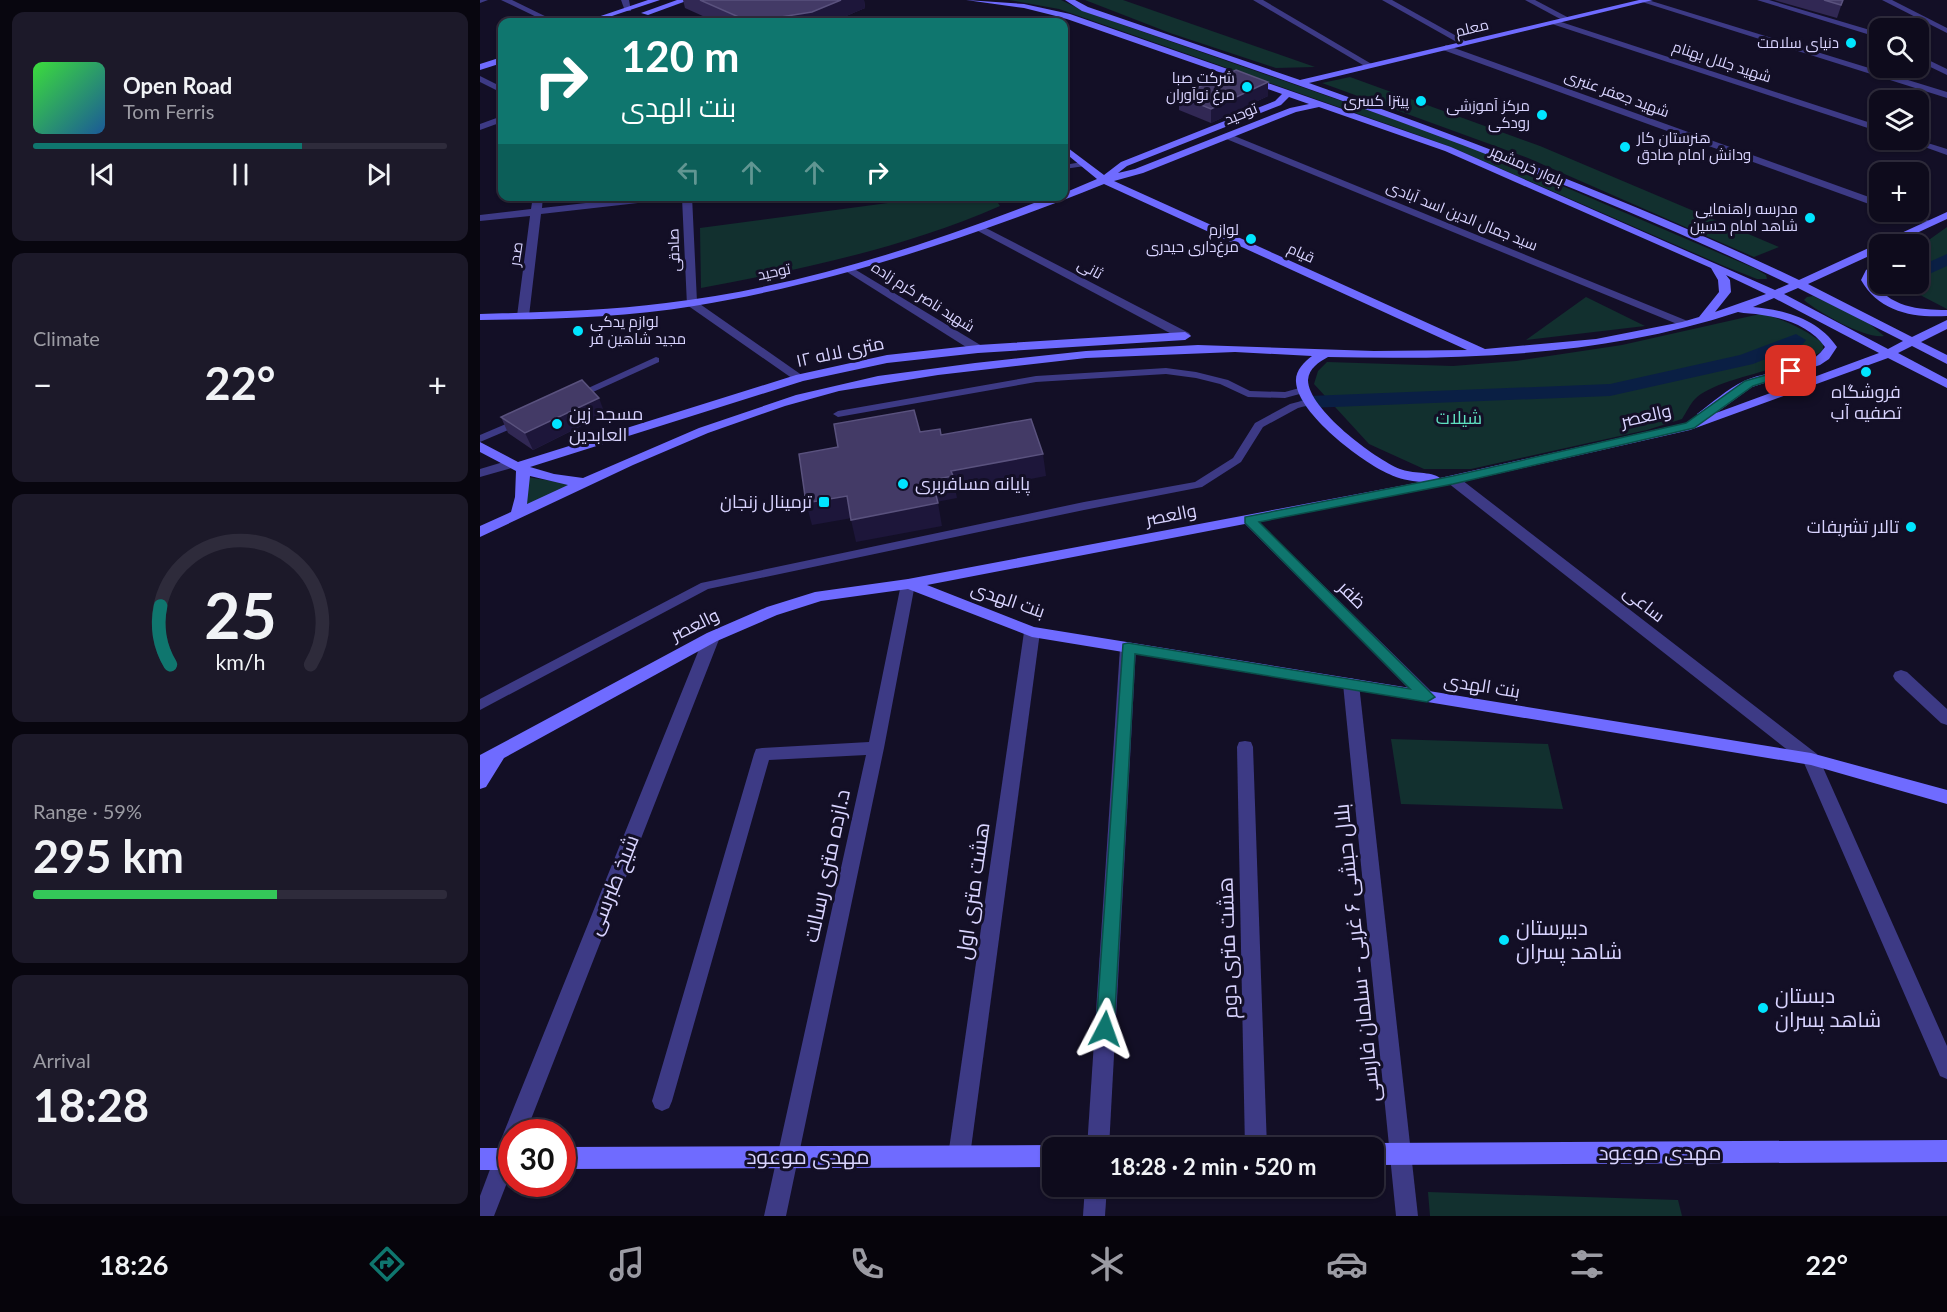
<!DOCTYPE html>
<meta charset="utf-8">
<style>
body{margin:0;font-family:Lato,Cairo,sans-serif;background:#1c1929;color:#f1f3f6;height:100vh;display:flex;flex-direction:column;font-size:22px;white-space:nowrap}
*{box-sizing:border-box;margin:0}
p{font-size:20px;color:#9b9ba3}
.icon{flex:none;width:33px;height:33px;fill:none;stroke:currentColor;stroke-width:2;stroke-linecap:round;stroke-linejoin:round}
.map{position:relative;flex:1;overflow:hidden}
.details{display:flex;flex-direction:column;gap:12px;padding:12px;background:#08060f;width:480px}
.details>*{flex:none}
.top-card{position:absolute;left:18px;top:18px;width:570px;height:183px;border-radius:12px;box-shadow:0 2px 4px #0004,0 0 0 2px #2e2b3b;background:#0f766e;color:#fff;overflow:hidden}
.controls{position:absolute;left:1389px;top:18px;display:grid;gap:12px}
.controls a{display:grid;place-items:center;width:60px;height:60px;border-radius:12px;background:#0e0b1c;box-shadow:0 2px 4px #0004,0 0 0 2px #2e2b3b;font-size:30px}
.speed{position:absolute;left:18px;top:1119px;display:flex;gap:12px;font-size:30px;font-weight:700;text-align:center}
.speed>*{display:grid;place-content:center;width:78px;height:78px;border-radius:50%;background:#0e0b1c;box-shadow:0 2px 4px #0004,0 0 0 2px #2e2b3b;line-height:1}
.speed .limit{border:9px solid #d22;background:#fff;color:#111}
.pin{position:absolute;display:grid;place-items:center;width:51px;height:51px;color:#fff;margin:-26px;border-radius:12px;box-shadow:0 3px 9px #0006}
.me{position:absolute;width:66px;margin:-33px;rotate:4deg;stroke-linejoin:round;filter:drop-shadow(0 0 4px #0008)}
.turn{display:flex;align-items:center;gap:21px;height:126px;padding:0 24px;font-size:27px}
.turn .icon{width:78px;height:78px;stroke-width:2.5}
.turn b{display:block;font-size:42px;line-height:51px}
.lanes{display:flex;align-items:center;height:57px;padding:0 24px;background:#0003;justify-content:center;gap:30px;direction:ltr}
.lanes .off{opacity:.35}
.big{font-size:45px;font-weight:700;line-height:1.1}
.details .tile{flex:1;display:flex;flex-direction:column;justify-content:center;gap:9px;min-width:0;padding:0 21px;border-radius:12px;background:#1c1929}
.details .dial{align-items:center;gap:0}
.dial svg{height:156px;overflow:visible;fill:none;stroke:#2e2b3b;stroke-width:7;stroke-linecap:round;text-anchor:middle}
.dial text{fill:#f1f3f6;stroke:none}
.song{display:flex;align-items:center;gap:18px}
.cover{width:72px;height:72px;border-radius:9px;background:linear-gradient(135deg,hsl(120 70% 55%),hsl(210 70% 35%))}
.played{height:6px;border-radius:3px;background:linear-gradient(90deg,#0f766e 65%,#2e2b3b 65%)}
.keys{display:flex;justify-content:space-around;direction:ltr}
.heat{display:flex;justify-content:space-between;align-items:center;font-size:33px;direction:ltr}
.charge{height:9px;border-radius:4px;background:linear-gradient(90deg,#34c759 59%,#2e2b3b 0)}
.trip{position:absolute;left:562px;top:1137px;width:342px;height:60px;border-radius:12px;background:#0e0b1c;box-shadow:0 2px 4px #0004,0 0 0 2px #2e2b3b;font-weight:700;line-height:60px;text-align:center}
.dock{display:flex;height:96px;justify-content:space-around;align-items:center;background:#06040b;color:#9b9ba3}
.dock .icon{width:42px;height:42px}
.dock .selected{color:#0f766e}
.dock b{font-size:27px;color:#f1f3f6}
main{display:flex;flex:1;min-height:0}
.map>svg:first-child{display:block}
</style>
<main>
<section class="details">
<div class="tile">
<div class="song"><i class="cover"></i><div><b>Open Road</b><p>Tom Ferris</p></div></div>
<div class="played"></div>
<div class="keys"><svg class="icon" aria-label="previous" viewBox="0 0 24 24"><path d="M18 5L8 12l10 7zM5 5v14"/></svg><svg class="icon" aria-label="pause" viewBox="0 0 24 24"><path d="M8 5v14M16 5v14"/></svg><svg class="icon" aria-label="next" viewBox="0 0 24 24"><path d="M6 5l10 7-10 7zM19 5v14"/></svg></div>
</div>
<div class="tile"><p>Climate</p>
<div class="heat"><a>−</a><b class="big">22°</b><a>+</a></div>
</div>
<div class="tile dial"><svg viewBox="0 0 100 80">
<path d="M14 69A42 42 0 1 1 86 69"/>
<path d="M14 69A42 42 0 0 1 9 39" stroke="#0f766e"/>
<text x="50" y="56" font-size="32" font-weight="700">25</text>
<text x="50" y="72" font-size="11">km/h</text>
</svg></div>
<div class="tile"><p>Range · 59%</p><b class="big">295 km</b><div class="charge"></div></div>
<div class="tile"><p>Arrival</p><b class="big">18:28</b></div>
</section>
<div class="map">
<svg width="1467" height="1216" viewBox="0 0 1467 1216">
<rect width="100%" height="100%" fill="#130f26"/>
<g fill="#12302f">
<polygon points="529,0 581,0 606,12 982,143 1274,268 1286,275 1287,279 1277,279 1244,266 971,147 924,130 579,9"/>
<polygon points="605,0 643,0 835,67 796,68 690,33"/>
<polygon points="870,77 1060,146 1299,247 1274,257 1048,158 842,83"/>
<path d="M 453,197 L 514,197 L 520,206 C 424,248 323,269 221,288 L 220,228 Z"/>
<polygon points="1467,227 1467,309 1419,284 1438,284 1439,247"/>
<path d="M 1333,296 L 1385,320 L 1404,336 C 1385,339 1339,313 1324,300 L 1327,297 Z"/>
<polygon points="1106,297 1165,326 1046,340"/>
<path d="M 1280,314 C 1303,318 1324,329 1343,343 L 1343,351 C 1312,368 1235,378 1215,399 C 1210,404 1206,413 1202,419 L 1167,430 L 991,469 L 944,469 L 889,444 L 834,384 L 838,371 L 847,362 L 973,366 L 1036,361 L 1142,345 Z"/>
<polygon points="47,477 91,484 47,506"/>
<polygon points="911,739 1068,744 1083,809 921,804"/>
<polygon points="948,1192 1198,1200 1202,1216 950,1216"/>
</g>
<g fill="none" stroke-linecap="round" stroke-linejoin="round">
<g fill="#0a1f44" fill-rule="evenodd">
<polygon points="1467,254 1467,266 1438,279 1438,267"/>
<polygon points="1407,284 1430,284 1427,288 1410,294 1401,289"/>
<polygon points="1316,334 1326,340 1323,344 1273,364 1130,396 829,408 822,406 819,402 822,398 829,396 1130,384 1260,355"/>
</g>
<g fill="#3d3a85" fill-rule="evenodd">
<polygon points="602,162 606,164 605,166 584,169 584,165"/>
<polygon points="292,196 336,196 310,201"/>
<polygon points="176,357 179,358 179,362 102,397 98,398 93,395"/>
<polygon points="686,368 716,372 748,380 770,391 805,392 823,387 828,390 827,392 805,398 768,397 740,384 716,378 686,374 556,382 358,417 353,414 358,411 556,376"/>
<polygon points="829,399 834,402 833,404 818,408 783,427 761,462 722,487 604,510 228,589 0,710 0,699 221,583 604,502 715,482 753,458 775,423 810,404"/>
<polygon points="38,419 43,422 42,424 0,442 0,435"/>
</g>
<g fill="#3d3a85" fill-rule="evenodd">
<polygon points="0,0 8,0 0,3"/>
<polygon points="21,0 32,0 77,22 67,22"/>
<polygon points="141,0 149,0 151,11 145,11"/>
<polygon points="773,0 783,0 895,66 888,68"/>
<polygon points="902,0 912,0 989,43 982,45"/>
<polygon points="1045,0 1055,0 1091,19 1084,21"/>
<polygon points="1168,0 1467,92 1467,98 1159,1"/>
<polygon points="1277,0 1289,0 1400,33 1400,38"/>
<polygon points="1402,0 1412,0 1467,28 1467,33"/>
<polygon points="587,14 591,16 590,18 562,22 546,22"/>
<polygon points="1075,20 1400,126 1400,132 1072,24 1071,22"/>
<polygon points="966,45 1400,201 1400,208 963,50 962,48"/>
<polygon points="1438,55 1467,69 1467,75 1438,61"/>
<polygon points="0,76 22,87 22,93 0,82"/>
<polygon points="22,116 22,122 0,130 0,124"/>
<polygon points="747,133 1210,322 1212,324 1210,326 1202,326 744,138 742,136"/>
<polygon points="1425,140 1438,140 1467,149 1467,155"/>
<polygon points="53,196 63,196 62,208 167,196 212,196 217,302 326,378 320,382 316,381 207,305 202,198 61,214 49,316 43,319 39,318 37,316 50,216 0,221 0,215 51,209"/>
<polygon points="1413,212 1427,212 1455,223 1446,225"/>
<polygon points="502,226 709,333 711,336 705,340 701,339 498,231 498,227"/>
<polygon points="371,267 502,346 504,349 498,353 494,352 367,272 365,270"/>
<polygon points="30,460 37,464 35,467 0,477 0,469"/>
<polygon points="973,476 978,477 1337,754 1467,1046 1467,1079 1460,1076 1324,763 968,483 966,480 968,477"/>
<polygon points="769,515 774,517 953,693 955,697 953,701 941,701 764,523 762,520 764,517"/>
<polygon points="428,579 435,584 404,748 306,1216 284,1216 386,755 289,760 192,1101 189,1108 182,1111 175,1108 172,1101 274,754 276,749 282,748 389,742 421,584"/>
<polygon points="552,627 560,632 490,1156 487,1163 479,1167 471,1163 468,1156 544,632"/>
<polygon points="232,632 240,637 46,1132 32,1132 32,1170 14,1216 0,1216 0,1196 24,1132 224,637"/>
<polygon points="648,642 656,648 629,1148 607,1148 640,648"/>
<polygon points="1421,670 1427,672 1467,709 1467,725 1461,723 1415,680 1413,676 1415,672"/>
<polygon points="871,678 877,680 879,684 938,1216 916,1216 863,684 865,680"/>
<polygon points="765,741 771,742 773,747 787,1148 765,1148 757,747 759,742"/>
<polygon points="605,1186 627,1186 625,1216 603,1216"/>
</g>
<g fill="#6f6bff" fill-rule="evenodd">
<polygon points="168,0 180,0 114,22 103,22"/>
<polygon points="197,0 209,0 168,15 161,13"/>
<path d="M 486,0 L 544,4 L 590,14 L 971,147 L 1295,290 L 1309,284 C 1081,174 842,92 602,11 L 585,0 L 595,0 L 608,7 L 820,80 L 1159,0 L 1173,0 L 829,83 C 995,142 1160,204 1319,280 L 1467,212 L 1467,219 L 1413,244 L 1400,244 L 1400,251 L 1328,284 L 1432,337 L 1467,320 L 1467,329 L 1441,342 L 1467,355 L 1467,364 L 1432,346 L 1418,353 L 1467,379 L 1467,388 L 1408,358 L 1210,430 L 973,484 L 447,585 L 554,627 L 1331,753 L 1467,790 L 1467,804 L 1331,765 L 552,637 L 428,589 L 341,601 L 297,615 L 237,641 L 24,758 L 6,787 L 0,789 L 0,755 L 227,633 L 287,607 L 335,592 L 428,579 L 941,482 C 930,481 919,479 909,474 C 882,462 818,414 816,382 C 815,371 824,362 832,356 L 755,352 L 606,358 L 458,375 L 359,391 L 305,406 L 228,433 L 153,465 L 0,537 L 0,526 L 31,512 L 35,497 L 36,471 L 0,452 L 0,442 L 38,462 L 316,375 L 407,355 L 498,345 L 705,332 L 711,336 L 705,340 L 498,353 L 407,363 L 323,381 L 50,467 L 74,474 L 103,478 L 219,428 L 316,395 L 398,376 L 495,363 L 606,351 L 718,345 L 894,351 L 987,350 L 624,184 C 491,237 355,283 214,306 C 143,318 71,319 0,320 L 0,314 C 62,312 125,311 186,303 C 319,287 448,245 572,196 L 584,196 L 584,193 L 617,179 L 584,152 L 584,145 L 624,175 L 641,162 L 795,101 L 802,94 L 584,18 L 544,8 ZM 809,97 L 829,104 L 810,108 L 655,169 L 638,173 L 647,166 L 801,105 ZM 839,107 L 965,151 L 1231,268 L 1238,280 L 1239,292 L 1219,317 L 1202,322 L 1116,339 L 1005,349 L 634,181 L 663,173 L 816,112 ZM 1246,275 L 1286,294 L 1235,312 L 1251,292 L 1250,280 ZM 1318,288 L 1423,341 L 1408,349 L 1304,294 ZM 1294,298 L 1399,353 L 1236,413 L 1272,387 L 1340,365 L 1349,359 L 1357,347 C 1338,319 1305,310 1273,307 ZM 1258,312 C 1265,314 1274,313 1282,315 C 1305,318 1331,327 1345,347 C 1327,373 1290,369 1264,381 C 1247,389 1232,403 1217,414 L 1217,419 L 1206,423 L 960,478 C 951,471 932,474 920,469 C 895,459 828,409 828,380 C 829,368 839,362 848,357 C 986,360 1125,356 1258,312 ZM 50,476 L 88,485 L 47,504 Z"/>
<polygon points="22,57 22,63 0,70 0,64"/>
<path d="M 1400,262 L 1400,270 L 1393,280 C 1408,307 1439,310 1467,310 L 1467,316 C 1433,318 1399,312 1381,280 L 1386,270 Z"/>
<polygon points="1467,1140 1467,1162 894,1165 894,1148 886,1148 894,1143"/>
<polygon points="573,1145 578,1148 573,1148 573,1167 82,1169 82,1147"/>
<rect x="0" y="1148" width="32" height="22"/>
</g>
</g>
<g fill="#312854">
<polygon points="203,0 384,0 385,8 352,22 236,22 205,8"/>
<polygon points="1294,0 1363,0 1357,18"/>
<polygon points="788,82 788,96 731,123 699,110 699,96"/>
<polygon points="125,414 53,450 28,433 21,417"/>
</g>
<g fill="#1d163a">
<polygon points="361,0 384,0 385,8 352,22 271,22"/>
<polygon points="788,82 788,96 731,123 731,109"/>
<polygon points="119,398 125,414 53,450 45,433"/>
<polygon points="563,454 566,476 476,493 477,498 456,502 452,480 471,471"/>
<polygon points="367,496 372,518 332,525 326,503"/>
<polygon points="458,503 462,526 376,542 371,520"/>
</g>
<g fill="#433a66" stroke="#5a527e" stroke-width="1.5">
<polygon points="220,0 361,0 332,12 270,22"/>
<polygon points="1344,0 1363,0 1361,5"/>
<polygon points="756,70 788,82 731,109 699,96"/>
<polygon points="102,380 119,398 45,433 21,417"/>
<polygon points="434,410 440,432 460,429 461,435 551,419 563,454 471,471 473,476 452,480 458,503 371,520 367,496 326,503 319,454 358,447 354,424"/>
</g>
<polygon fill="#0f766e" stroke="#0a4d48" stroke-width="1.5" points="1311,368 1314,369 1314,373 1273,386 1214,428 973,484 779,522 955,697 947,702 655,654 634,1029 631,1034 625,1037 619,1034 616,1029 643,644 648,643 930,689 765,523 765,517 973,476 1206,423 1265,381"/>
<g fill="#00e5ff" stroke="#130f26" stroke-width="2">
<circle cx="1371" cy="43" r="6"/>
<circle cx="767" cy="87" r="6"/>
<circle cx="941" cy="101" r="6"/>
<circle cx="1062" cy="115" r="6"/>
<circle cx="1145" cy="147" r="6"/>
<circle cx="1330" cy="218" r="6"/>
<circle cx="771" cy="239" r="6"/>
<circle cx="98" cy="331" r="6"/>
<circle cx="1386" cy="372" r="6"/>
<circle cx="77" cy="424" r="6"/>
<circle cx="423" cy="484" r="6"/>
<rect x="338" y="496" width="12" height="12" rx="3"/>
<circle cx="1431" cy="527" r="6"/>
<circle cx="1024" cy="940" r="6"/>
<circle cx="1283" cy="1008" r="6"/>
</g>
<g text-anchor="middle" stroke-width="6" stroke-linejoin="round" paint-order="stroke">
<g font-size="15" fill="#d9d4ff" stroke="#130f26">
<text transform="translate(992 28) rotate(-13)" y="5">معلم</text>
<text transform="translate(1242 62) rotate(18)" y="5">شهید جلال بهنام</text>
<text transform="translate(1137 94) rotate(20)" y="5">شهید جعفر عنبری</text>
<text transform="translate(761 114) rotate(-22)" y="5">توحید</text>
<text transform="translate(1047 166) rotate(24)" y="5">بلوار خرمشهر</text>
<text transform="translate(982 216) rotate(22)" y="5">سید جمال الدین اسد آبادی</text>
<text transform="translate(194 250) rotate(-92)" y="5">صادقی</text>
<text transform="translate(821 253) rotate(24)" y="5">قیام</text>
<text transform="translate(36 254) rotate(-82)" y="5">صدر</text>
<text transform="translate(610 269) rotate(28)" y="5">ثانی</text>
<text transform="translate(294 272) rotate(-12)" y="5">توحید</text>
<text transform="translate(443 297) rotate(32)" y="5">شهید ناصر کرم زاده</text>
</g>
<g font-size="15" fill="#d9d4ff" stroke="#130f26" text-anchor="end">
<text x="1359" y="48">دنیای سلامت</text>
<text x="755" y="83">شرکت صبا<tspan x="755" dy="17">مرغ نوآوران</tspan></text>
<text x="929" y="106">پیتزا کسری</text>
<text x="1050" y="111">مرکز آموزشی<tspan x="1050" dy="17">رودکی</tspan></text>
<text x="1157" y="143" text-anchor="start">هنرستان کار<tspan x="1157" dy="17">ودانش امام صادق</tspan></text>
<text x="1318" y="214">مدرسه راهنمایی<tspan x="1318" dy="17">شاهد امام حسین</tspan></text>
<text x="759" y="235">لوازم<tspan x="759" dy="17">مرغ‌داری حیدری</tspan></text>
<text x="110" y="327" text-anchor="start">لوازم یدکی<tspan x="110" dy="17">مجید شاهین فر</tspan></text>
</g>
<g font-size="18" fill="#d9d4ff" stroke="#130f26">
<text transform="translate(360 352) rotate(-12)" y="6">۱۲ متری لاله</text>
<text transform="translate(1166 416) rotate(-13)" y="6">والعصر</text>
<text transform="translate(691 515) rotate(-11)" y="6">والعصر</text>
<text transform="translate(872 595) rotate(45)" y="6">ظفر</text>
<text transform="translate(528 600) rotate(19)" y="6">بنت الهدی</text>
<text transform="translate(1164 604) rotate(38)" y="6">ساعی</text>
<text transform="translate(215 625) rotate(-26)" y="6">والعصر</text>
<text transform="translate(1002 686) rotate(9)" y="6">بنت الهدی</text>
</g>
<g font-size="18" fill="#d9d4ff" stroke="#130f26" text-anchor="start">
<text x="1386" y="398" text-anchor="middle">فروشگاه<tspan x="1386" dy="21">تصفیه آب</tspan></text>
<text x="89" y="420">مسجد زین<tspan x="89" dy="21">العابدین</tspan></text>
<text x="435" y="490">پایانه مسافربری</text>
<text x="332" y="508" text-anchor="end">ترمینال زنجان</text>
<text x="1419" y="533" text-anchor="end">تالار تشریفات</text>
</g>
<g font-size="18" fill="#5fe0c0" stroke="#130f26">
<text x="979" y="424">شیلات</text>
</g>
<g font-size="21" fill="#d9d4ff" stroke="#130f26">
<text transform="translate(347 866) rotate(-78)" y="7">د.ازده متری رسالت</text>
<text transform="translate(133 885) rotate(-68)" y="7">شیخ طبرسی</text>
<text transform="translate(493 891) rotate(-82)" y="7">هشت متری اول</text>
<text transform="translate(748 948) rotate(-92)" y="7">هشت متری دوم</text>
<text transform="translate(877 953) rotate(-96)" y="7">بلال حبشی ۶ غربی - سلمان فارسی</text>
<text x="1180" y="1160">مهدی موعود</text>
<text x="328" y="1164">مهدی موعود</text>
</g>
<g font-size="21" fill="#d9d4ff" stroke="#130f26" text-anchor="start">
<text x="1036" y="935">دبیرستان<tspan x="1036" dy="24">شاهد پسران</tspan></text>
<text x="1295" y="1003">دبستان<tspan x="1295" dy="24">شاهد پسران</tspan></text>
</g>
</g>
</svg>
<div class="controls">
<a><svg class="icon" aria-label="search" viewBox="0 0 24 24"><circle cx="10" cy="10" r="6"/><path d="M15 15l6 6"/></svg></a>
<a><svg class="icon" aria-label="layers" viewBox="0 0 24 24"><path d="M12 4l9 5-9 5-9-5zM3 14l9 5 9-5"/></svg></a>
<a>+</a>
<a>−</a>
</div>
<div class="speed"><div class="limit">30</div></div>
<div class="pin" style="left:1311px;top:371px;background:#d93025"><svg class="icon" aria-label="arrive" viewBox="0 0 24 24"><path d="M6 21V4h12l-3 4 3 4H6"/></svg></div>
<svg class="me" style="left:625px;top:1029px" viewBox="-20 -20 40 40"><path d="M0-17L14 15 0 8-14 15z" fill="#0f766e" stroke="#fff" stroke-width="4"/></svg>
<div class="trip">18:28 · 2 min · 520 m</div>
<div class="top-card">
<div class="turn"><svg class="icon" aria-label="right" viewBox="0 0 24 24"><path d="M7 20v-9h11M14 6l5 5-5 5"/></svg><div><b>120 m</b>بنت الهدی</div></div>
<div class="lanes"><svg class="icon off" aria-label="left" viewBox="0 0 24 24"><path d="M17 20v-9H6M10 6l-5 5 5 5"/></svg><svg class="icon off" aria-label="ahead" viewBox="0 0 24 24"><path d="M12 20V5M6 11l6-6 6 6"/></svg><svg class="icon off" aria-label="ahead" viewBox="0 0 24 24"><path d="M12 20V5M6 11l6-6 6 6"/></svg><svg class="icon" aria-label="right" viewBox="0 0 24 24"><path d="M7 20v-9h11M14 6l5 5-5 5"/></svg></div>
</div>
</div>
</main>
<nav class="dock">
<b>18:26</b>
<svg class="icon selected" aria-label="directions" viewBox="0 0 24 24"><path d="M12 3l9 9-9 9-9-9zM9 14v-3h6M13 9l2 2-2 2"/></svg>
<svg class="icon" aria-label="music" viewBox="0 0 24 24"><path d="M9 18V5l10-2v13"/><circle cx="6" cy="18" r="3"/><circle cx="16" cy="16" r="3"/></svg>
<svg class="icon" aria-label="phone" viewBox="0 0 24 24"><path d="M5 4h4l2 5-3 2q2 4 5 5l2-3 5 2v4C11 20 4 13 5 4z"/></svg>
<svg class="icon" aria-label="climate" viewBox="0 0 24 24"><path d="M12 3v18M4 7l16 10M4 17L20 7"/></svg>
<svg class="icon" aria-label="car" viewBox="0 0 24 24"><path d="M5 17H2v-5l4-1 3-4h7l3 4 3 1v5h-3M9 17h6M6 11h13"/><circle cx="7" cy="17" r="2"/><circle cx="17" cy="17" r="2"/></svg>
<svg class="icon" aria-label="filters" viewBox="0 0 24 24"><path d="M4 7h16M4 17h16"/><circle cx="9" cy="7" r="2"/><circle cx="15" cy="17" r="2"/></svg>
<b>22°</b>
</nav>
